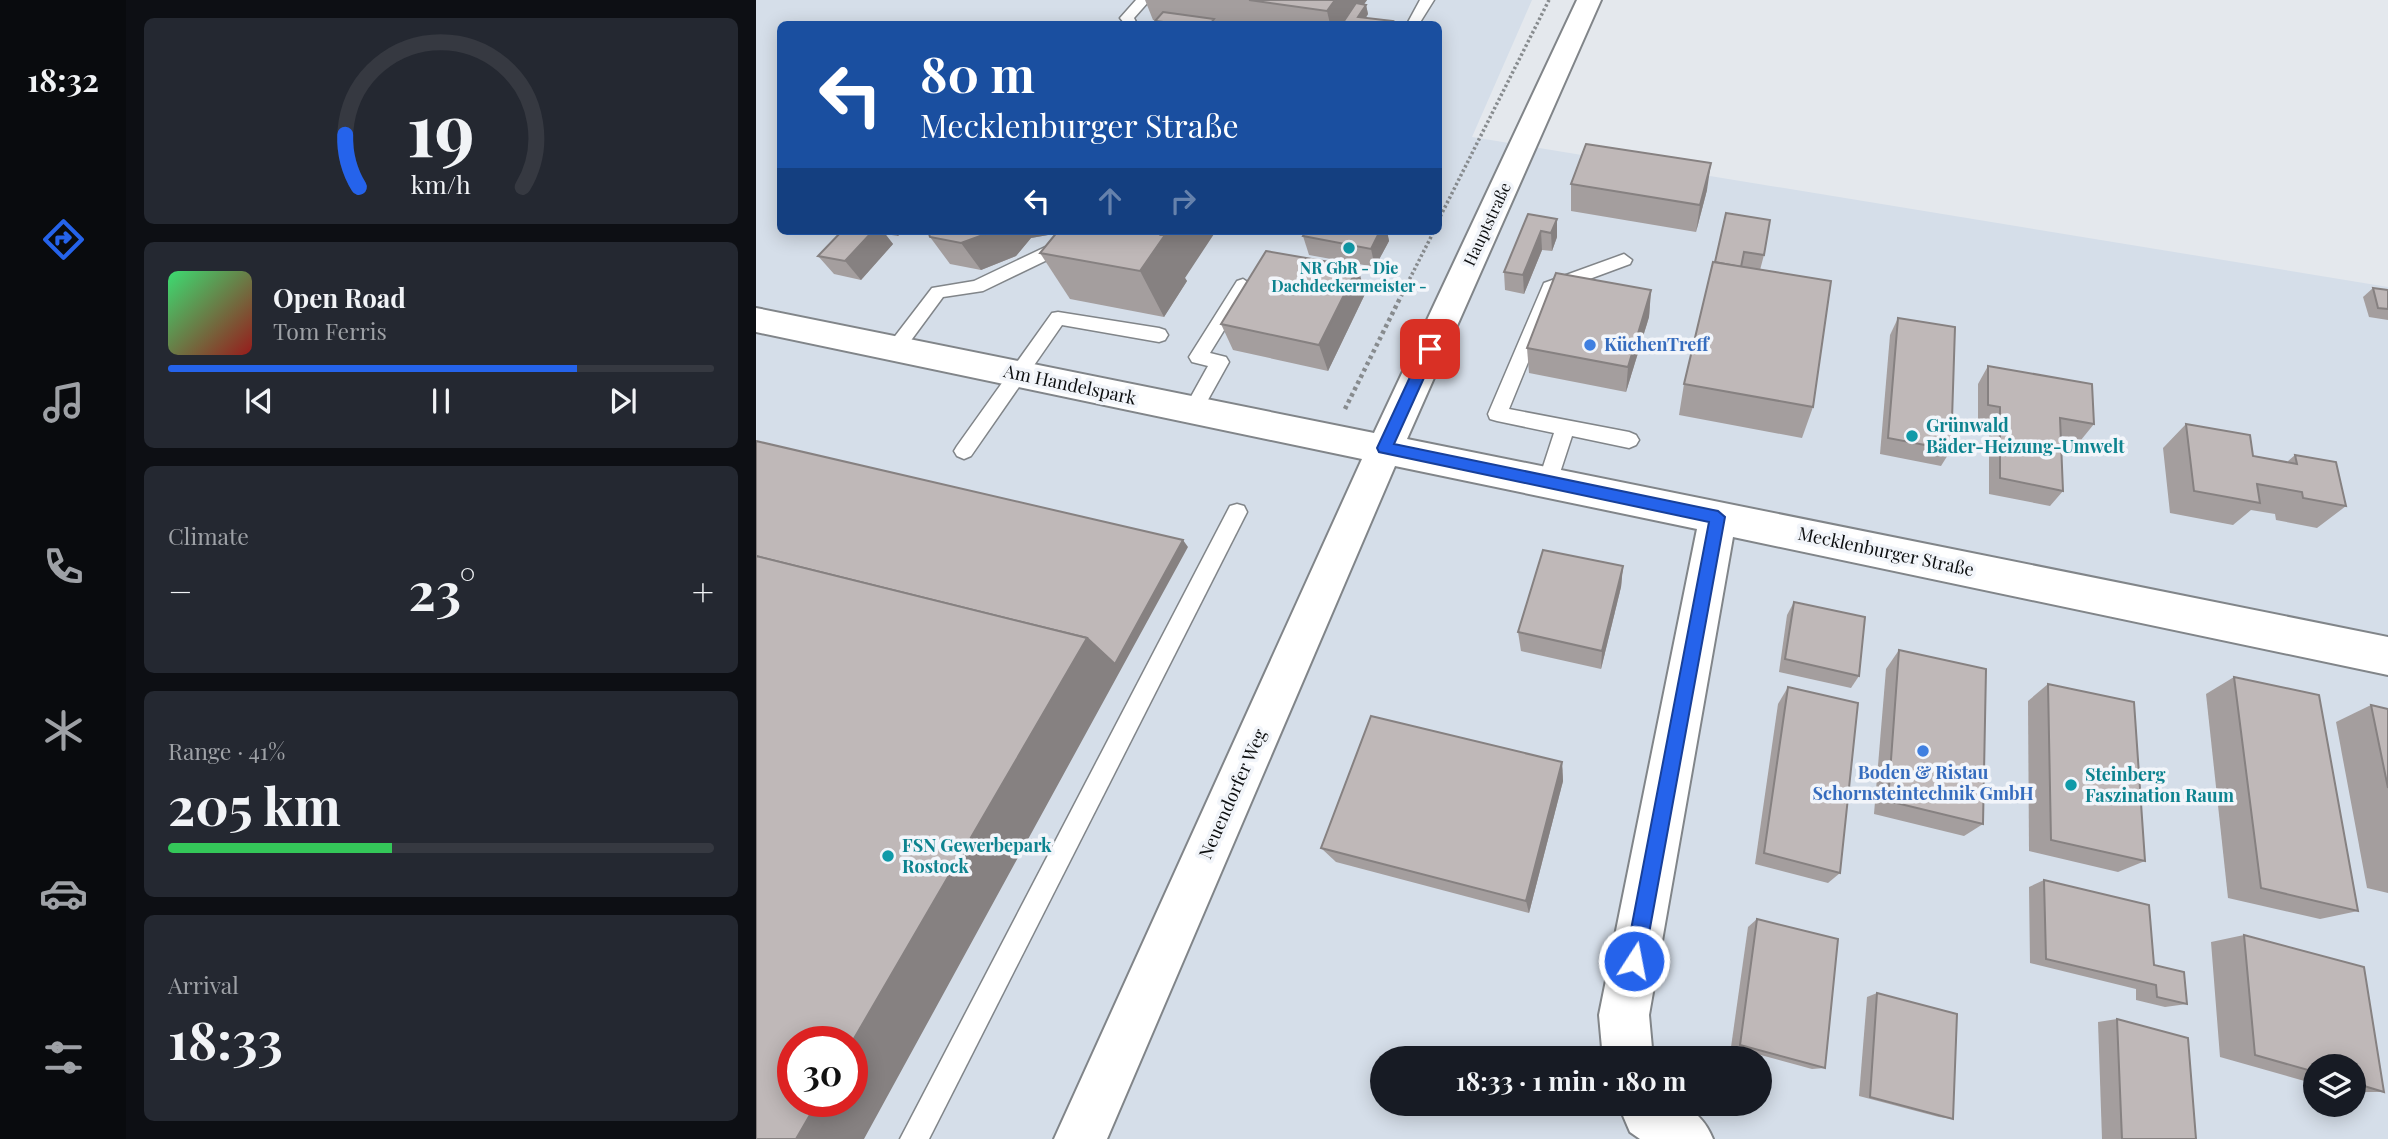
<!DOCTYPE html>
<meta charset="utf-8">
<style>
body{margin:0;font-family:"Playfair Display",serif;background:#242831;color:#f1f3f6;height:100vh;display:flex;flex-direction:column;font-size:26px;white-space:nowrap}
*{box-sizing:border-box;margin:0}
p{font-size:23px;color:#9ea1a6}
.icon{flex:none;width:38px;height:38px;fill:none;stroke:currentColor;stroke-width:2;stroke-linecap:round;stroke-linejoin:round}
.map{position:relative;flex:1;overflow:hidden}
.details{display:flex;flex-direction:column;gap:18px;padding:18px;background:#0d0f14;width:630px}
.details>*{flex:none}
.hud{position:absolute;left:21px;top:21px;width:665px;height:214px;border-radius:10px;box-shadow:0 4px 18px #0003;background:#1a4fa0;color:#fff;overflow:hidden}
.tools{position:absolute;left:1547px;top:1054px;display:grid;gap:14px}
.tools a{display:grid;place-items:center;width:63px;height:63px;border-radius:50%;background:#171b24;box-shadow:0 4px 18px #0003;font-size:35px}
.speed{position:absolute;left:21px;top:1026px;display:flex;gap:14px;font-size:35px;font-weight:700;text-align:center}
.speed>*{display:grid;place-content:center;width:91px;height:91px;border-radius:50%;background:#171b24;box-shadow:0 4px 18px #0003;line-height:1}
.speed .limit{border:10px solid #d22;background:#fff;color:#111}
.pin{position:absolute;display:grid;place-items:center;width:60px;height:60px;color:#fff;margin:-30px;border-radius:14px;box-shadow:0 4px 10px #0006}
.me{position:absolute;width:77px;margin:-38px;rotate:11deg;stroke-linejoin:round;filter:drop-shadow(0 0 5px #0008)}
.turn{display:flex;align-items:center;gap:24px;height:147px;padding:0 28px;font-size:32px}
.turn .icon{width:91px;height:91px;stroke-width:2.5}
.turn b{display:block;font-size:49px;line-height:60px}
.lanes{display:flex;align-items:center;height:66px;padding:0 28px;background:#0003;justify-content:center;gap:35px;direction:ltr}
.lanes .off{opacity:.35}
.big{font-size:52px;font-weight:700;line-height:1.1}
.details .widget{flex:1;display:flex;flex-direction:column;justify-content:center;gap:10px;min-width:0;padding:0 24px;border-radius:10px;background:#242831}
.details .dial{align-items:center;gap:0}
.dial svg{height:182px;overflow:visible;fill:none;stroke:#363941;stroke-width:7;stroke-linecap:round;text-anchor:middle}
.dial text{fill:#f1f3f6;stroke:none}
.song{display:flex;align-items:center;gap:21px}
.cover{width:84px;height:84px;border-radius:10px;background:linear-gradient(135deg,hsl(140 70% 55%),hsl(0 70% 35%))}
.played{height:7px;border-radius:4px;background:linear-gradient(90deg,#2563eb 75%,#363941 75%)}
.keys{display:flex;justify-content:space-around;direction:ltr}
.heat{display:flex;justify-content:space-between;align-items:center;font-size:38px;direction:ltr}
.charge{height:10px;border-radius:5px;background:linear-gradient(90deg,#34c759 41%,#363941 0)}
.trip{position:absolute;left:614px;top:1046px;width:402px;height:70px;border-radius:35px;background:#171b24;box-shadow:0 4px 18px #0003;font-weight:700;line-height:70px;text-align:center}
main{display:flex;flex:1;min-height:0}
.tab-bar{display:flex;flex-direction:column;width:126px;justify-content:space-around;align-items:center;background:#090b0e;color:#9ea1a6}
.tab-bar .icon{width:49px;height:49px}
.tab-bar .on{color:#2563eb}
.tab-bar b{font-size:32px;color:#f1f3f6}
.map>svg:first-child{display:block}
</style>
<main>
<nav class="tab-bar">
<b>18:32</b>
<svg class="icon on" aria-label="directions" viewBox="0 0 24 24"><path d="M12 3l9 9-9 9-9-9zM9 14v-3h6M13 9l2 2-2 2"/></svg>
<svg class="icon" aria-label="music" viewBox="0 0 24 24"><path d="M9 18V5l10-2v13"/><circle cx="6" cy="18" r="3"/><circle cx="16" cy="16" r="3"/></svg>
<svg class="icon" aria-label="phone" viewBox="0 0 24 24"><path d="M5 4h4l2 5-3 2q2 4 5 5l2-3 5 2v4C11 20 4 13 5 4z"/></svg>
<svg class="icon" aria-label="climate" viewBox="0 0 24 24"><path d="M12 3v18M4 7l16 10M4 17L20 7"/></svg>
<svg class="icon" aria-label="car" viewBox="0 0 24 24"><path d="M5 17H2v-5l4-1 3-4h7l3 4 3 1v5h-3M9 17h6M6 11h13"/><circle cx="7" cy="17" r="2"/><circle cx="17" cy="17" r="2"/></svg>
<svg class="icon" aria-label="filters" viewBox="0 0 24 24"><path d="M4 7h16M4 17h16"/><circle cx="9" cy="7" r="2"/><circle cx="15" cy="17" r="2"/></svg>
</nav>
<section class="details">
<div class="widget dial"><svg viewBox="0 0 100 80">
<path d="M14 69A42 42 0 1 1 86 69"/>
<path d="M14 69A42 42 0 0 1 8 46" stroke="#2563eb"/>
<text x="50" y="56" font-size="32" font-weight="700">19</text>
<text x="50" y="72" font-size="11">km/h</text>
</svg></div>
<div class="widget">
<div class="song"><i class="cover"></i><div><b>Open Road</b><p>Tom Ferris</p></div></div>
<div class="played"></div>
<div class="keys"><svg class="icon" aria-label="previous" viewBox="0 0 24 24"><path d="M18 5L8 12l10 7zM5 5v14"/></svg><svg class="icon" aria-label="pause" viewBox="0 0 24 24"><path d="M8 5v14M16 5v14"/></svg><svg class="icon" aria-label="next" viewBox="0 0 24 24"><path d="M6 5l10 7-10 7zM19 5v14"/></svg></div>
</div>
<div class="widget"><p>Climate</p>
<div class="heat"><a>−</a><b class="big">23°</b><a>+</a></div>
</div>
<div class="widget"><p>Range · 41%</p><b class="big">205 km</b><div class="charge"></div></div>
<div class="widget"><p>Arrival</p><b class="big">18:33</b></div>
</section>
<div class="map">
<svg width="1632" height="1139" viewBox="0 0 1632 1139">
<rect width="100%" height="100%" fill="#e4e8ed"/>
<path fill="#d5dee9" fill-rule="evenodd" d="M 0,0 L 776,0 L 716,137 L 1632,287 L 1632,1139 L 0,1139 ZM 24,24 L 682,24 L 682,231 L 24,231 ZM 37,1041 L 96,1041 L 96,1101 L 37,1101 ZM 626,1059 L 1004,1059 L 1004,1104 L 626,1104 ZM 1559,1066 L 1598,1066 L 1598,1104 L 1559,1104 Z"/>
<g fill="none" stroke-linecap="round" stroke-linejoin="round">
<defs>
<g id="service">
<polygon points="380,0 394,0 378,18 381,24 369,24 364,18"/>
<polygon points="664,0 678,0 663,24 651,24"/>
<polygon points="309,231 326,231 314,249 227,291 187,297 145,354 133,354 130,349 133,344 176,288 218,281 302,241"/>
<polygon points="868,254 876,260 874,264 801,291 753,409 873,432 880,435 883,440 880,445 873,448 816,436 799,488 792,490 785,488 782,482 798,433 741,421 734,419 732,414 788,283"/>
<polygon points="487,279 496,285 454,353 470,357 473,362 443,416 436,418 429,416 427,411 452,366 436,362 433,357 481,281"/>
<polygon points="302,312 403,328 409,330 412,335 409,340 403,342 306,325 215,456 208,459 201,456 198,451 201,446 296,313"/>
<polygon points="481,504 488,506 491,512 173,1139 144,1139 474,506"/>
</g>
<g id="minor">
<polygon points="821,0 845,0 651,439 1632,637 1632,675 977,537 893,1015 897,1059 847,1059 843,1015 941,529 639,466 351,1139 298,1139 606,459 0,332 0,308 618,433"/>
<path d="M 862,1104 C 903,1104 939,1094 957,1139 L 884,1139 L 874,1132 Z"/>
</g>
</defs>
<use href="#service" stroke="#818589" stroke-width="3"/>
<use href="#minor" stroke="#818589" stroke-width="4"/>
<g stroke="#878b8e" stroke-width="3.5" stroke-dasharray="2.5 2.5" stroke-linecap="butt">
<polyline points="682,221 793,0"/>
<polyline points="649,288 678,231"/>
</g>
<polyline stroke="#878b8e" stroke-width="4.5" stroke-dasharray="3.5 3.5" stroke-linecap="butt" points="589,409 650,286"/>
<use href="#service" fill="#fff" fill-rule="evenodd"/>
<use href="#minor" fill="#fff" fill-rule="evenodd"/>
</g>
<g fill="#a49e9e">
<polygon points="389,0 611,0 608,4 610,5 612,14 610,18 637,21 638,24 401,24 400,20 397,20"/>
<polygon points="815,184 951,190 940,232 815,211"/>
<polygon points="970,213 1008,255 1004,270 1057,407 1046,438 923,415 928,384 959,262"/>
<polygon points="772,214 801,219 801,237 796,251 786,250 768,294 749,290 748,272"/>
<polygon points="86,231 146,231 142,236 129,234 137,244 105,280 78,274 62,256"/>
<polygon points="172,231 296,231 292,235 275,238 260,256 225,270 194,264 174,237"/>
<polygon points="550,231 631,231 633,241 619,267 553,255 547,236"/>
<polygon points="284,253 429,278 431,281 408,317 314,299"/>
<polygon points="1617,288 1632,290 1632,320 1613,317 1607,297"/>
<polygon points="895,290 893,317 870,392 773,373 771,348"/>
<polygon points="609,294 572,371 477,350 465,324"/>
<polygon points="1142,318 1195,450 1185,466 1124,454 1134,335"/>
<polygon points="1232,366 1338,424 1325,440 1305,436 1307,491 1294,506 1233,494 1233,424 1222,421 1222,384"/>
<polygon points="1430,424 1497,456 1531,462 1539,455 1590,506 1561,528 1520,520 1519,514 1495,510 1477,525 1414,513 1407,448"/>
<polygon points="867,566 865,587 845,669 765,651 762,632"/>
<polygon points="1038,602 1103,676 1095,688 1023,672 1031,615"/>
<polygon points="1143,650 1227,824 1208,836 1118,814 1130,669"/>
<polygon points="1478,677 1602,911 1564,919 1472,898 1450,694"/>
<polygon points="1292,684 1389,861 1362,872 1273,851 1272,701"/>
<polygon points="1032,687 1084,873 1072,883 999,864 1022,704"/>
<polygon points="1615,705 1632,709 1632,893 1611,888 1580,722"/>
<polygon points="806,762 807,781 773,913 580,862 565,848"/>
<polygon points="1288,880 1398,965 1431,1004 1409,1007 1380,1000 1380,989 1274,963 1273,887"/>
<polygon points="1001,919 1069,1068 1056,1069 975,1047 992,927"/>
<polygon points="1488,935 1628,1092 1598,1092 1598,1066 1559,1066 1559,1084 1464,1057 1455,942"/>
<polygon points="1121,993 1197,1119 1183,1117 1103,1096 1111,997"/>
<polygon points="1361,1019 1440,1139 1346,1139 1342,1022"/>
</g>
<g fill="#868181">
<polygon points="579,0 611,0 594,24 574,24 571,11"/>
<polygon points="610,5 612,14 605,24 602,17"/>
<polygon points="955,163 951,190 940,232 944,205"/>
<polygon points="801,219 801,237 796,251 795,233"/>
<polygon points="117,231 127,231 137,244 105,280 89,261"/>
<polygon points="138,231 146,231 142,236"/>
<polygon points="238,231 296,231 292,235 275,238 260,256 225,270 205,243"/>
<polygon points="408,231 460,231 429,278 431,281 408,317 384,271"/>
<polygon points="624,231 631,231 633,241 619,267 615,249"/>
<polygon points="785,231 786,250 768,294 767,275"/>
<polygon points="602,267 609,294 572,371 563,345"/>
<polygon points="895,290 893,317 870,392 872,367"/>
<polygon points="427,540 432,547 108,1139 40,1139 62,1101 96,1101 96,1042 331,638"/>
<polygon points="867,566 865,587 845,669 846,651"/>
<polygon points="806,762 807,781 773,913 770,901"/>
</g>
<g fill="#bfb8b8" stroke="#868181" stroke-width="2">
<polygon points="493,0 579,0 571,11"/>
<polygon points="600,3 610,5 602,17 637,21 635,24 586,24"/>
<polygon points="407,12 458,19 454,24 424,24 399,21"/>
<polygon points="830,144 955,163 944,205 815,184"/>
<polygon points="970,213 1014,220 1008,255 988,252 985,267 959,262"/>
<polygon points="772,214 801,219 795,233 785,231 767,275 748,272"/>
<polygon points="86,231 117,231 89,261 62,256"/>
<polygon points="172,231 238,231 205,243 174,237"/>
<polygon points="302,231 408,231 405,235 409,235 384,271 284,253"/>
<polygon points="550,231 624,231 615,249 547,236"/>
<polygon points="510,251 602,267 563,345 465,324"/>
<polygon points="957,262 1075,281 1057,407 928,384"/>
<polygon points="800,273 895,290 872,367 771,348"/>
<polygon points="1617,288 1632,290 1632,309 1622,308"/>
<polygon points="1142,318 1199,327 1195,450 1132,438"/>
<polygon points="1232,366 1336,384 1338,424 1304,418 1307,491 1244,478 1244,407 1232,405"/>
<polygon points="1430,424 1494,435 1497,456 1541,464 1539,455 1580,462 1590,506 1547,498 1546,492 1501,484 1504,503 1438,491"/>
<polygon points="0,441 427,540 359,664 331,638 0,556"/>
<polygon points="787,550 867,566 846,651 762,632"/>
<polygon points="0,556 331,638 96,1042 37,1041 37,1101 62,1101 40,1139 0,1139"/>
<polygon points="1038,602 1109,617 1103,676 1029,659"/>
<polygon points="1143,650 1230,669 1227,824 1132,801"/>
<polygon points="1478,677 1563,695 1602,911 1505,888"/>
<polygon points="1292,684 1378,702 1389,861 1295,840"/>
<polygon points="1032,687 1102,703 1084,873 1008,853"/>
<polygon points="1615,705 1632,709 1632,788"/>
<polygon points="615,716 806,762 770,901 565,848"/>
<polygon points="1288,880 1393,905 1398,965 1428,972 1431,1004 1401,997 1400,985 1290,959"/>
<polygon points="1001,919 1082,939 1069,1068 984,1045"/>
<polygon points="1488,935 1608,967 1628,1092 1598,1083 1598,1066 1559,1066 1559,1072 1499,1055"/>
<polygon points="1121,993 1201,1014 1197,1119 1114,1097"/>
<polygon points="1361,1019 1432,1038 1440,1139 1366,1139"/>
</g>
<polygon fill="#2563eb" stroke="#184099" stroke-width="2" points="674,344 681,349 638,444 962,511 969,517 888,961 886,968 878,971 871,968 869,961 953,522 623,452 621,448 667,349"/>
<g fill="#0f9aa8" stroke="#f2f5fa" stroke-width="2.5">
<circle cx="593" cy="248" r="7"/>
<circle cx="1156" cy="436" r="7"/>
<circle cx="1315" cy="785" r="7"/>
<circle cx="132" cy="856" r="7"/>
</g>
<g fill="#3f7fe0" stroke="#f2f5fa" stroke-width="2.5">
<circle cx="834" cy="345" r="7"/>
<circle cx="1167" cy="751" r="7"/>
</g>
<g text-anchor="middle" stroke-width="7" stroke-linejoin="round" paint-order="stroke">
<g font-size="16" fill="#0c0e0f" stroke="#f2f5fa">
<text transform="translate(731 224) rotate(-65)" y="6">Hauptstraße</text>
</g>
<g font-size="16" font-weight="bold" fill="#0d838f" stroke="#f2f5fa">
<text x="593" y="274">NR GbR - Die<tspan x="593" dy="18">Dachdeckermeister -</tspan></text>
</g>
<g font-size="18" font-weight="bold" fill="#366cbe" stroke="#f2f5fa" text-anchor="start">
<text x="848" y="351">KüchenTreff</text>
<text x="1167" y="779" text-anchor="middle">Boden &amp; Ristau<tspan x="1167" dy="21">Schornsteintechnik GmbH</tspan></text>
</g>
<g font-size="18" fill="#0c0e0f" stroke="#f2f5fa">
<text transform="translate(314 385) rotate(12)" y="6">Am Handelspark</text>
<text transform="translate(1130 552) rotate(12)" y="6">Mecklenburger Straße</text>
<text transform="translate(477 794) rotate(-66)" y="6">Neuendorfer Weg</text>
</g>
<g font-size="18" font-weight="bold" fill="#0d838f" stroke="#f2f5fa" text-anchor="start">
<text x="1170" y="432">Grünwald<tspan x="1170" dy="21">Bäder-Heizung-Umwelt</tspan></text>
<text x="1329" y="781">Steinberg<tspan x="1329" dy="21">Faszination Raum</tspan></text>
<text x="146" y="852">FSN Gewerbepark<tspan x="146" dy="21">Rostock</tspan></text>
</g>
</g>
</svg>
<div class="tools">
<a><svg class="icon" aria-label="layers" viewBox="0 0 24 24"><path d="M12 4l9 5-9 5-9-5zM3 14l9 5 9-5"/></svg></a>
</div>
<div class="speed"><div class="limit">30</div></div>
<div class="pin" style="left:674px;top:349px;background:#d93025"><svg class="icon" aria-label="arrive" viewBox="0 0 24 24"><path d="M6 21V4h12l-3 4 3 4H6"/></svg></div>
<svg class="me" style="left:878px;top:961px" viewBox="-20 -20 40 40"><circle r="17" fill="#2563eb" stroke="#fff" stroke-width="3"/><path d="M0-11L8 9 0 5-8 9z" fill="#fff"/></svg>
<div class="trip">18:33 · 1 min · 180 m</div>
<div class="hud">
<div class="turn"><svg class="icon" aria-label="left" viewBox="0 0 24 24"><path d="M17 20v-9H6M10 6l-5 5 5 5"/></svg><div><b>80 m</b>Mecklenburger Straße</div></div>
<div class="lanes"><svg class="icon" aria-label="left" viewBox="0 0 24 24"><path d="M17 20v-9H6M10 6l-5 5 5 5"/></svg><svg class="icon off" aria-label="ahead" viewBox="0 0 24 24"><path d="M12 20V5M6 11l6-6 6 6"/></svg><svg class="icon off" aria-label="right" viewBox="0 0 24 24"><path d="M7 20v-9h11M14 6l5 5-5 5"/></svg></div>
</div>
</div>
</main>
